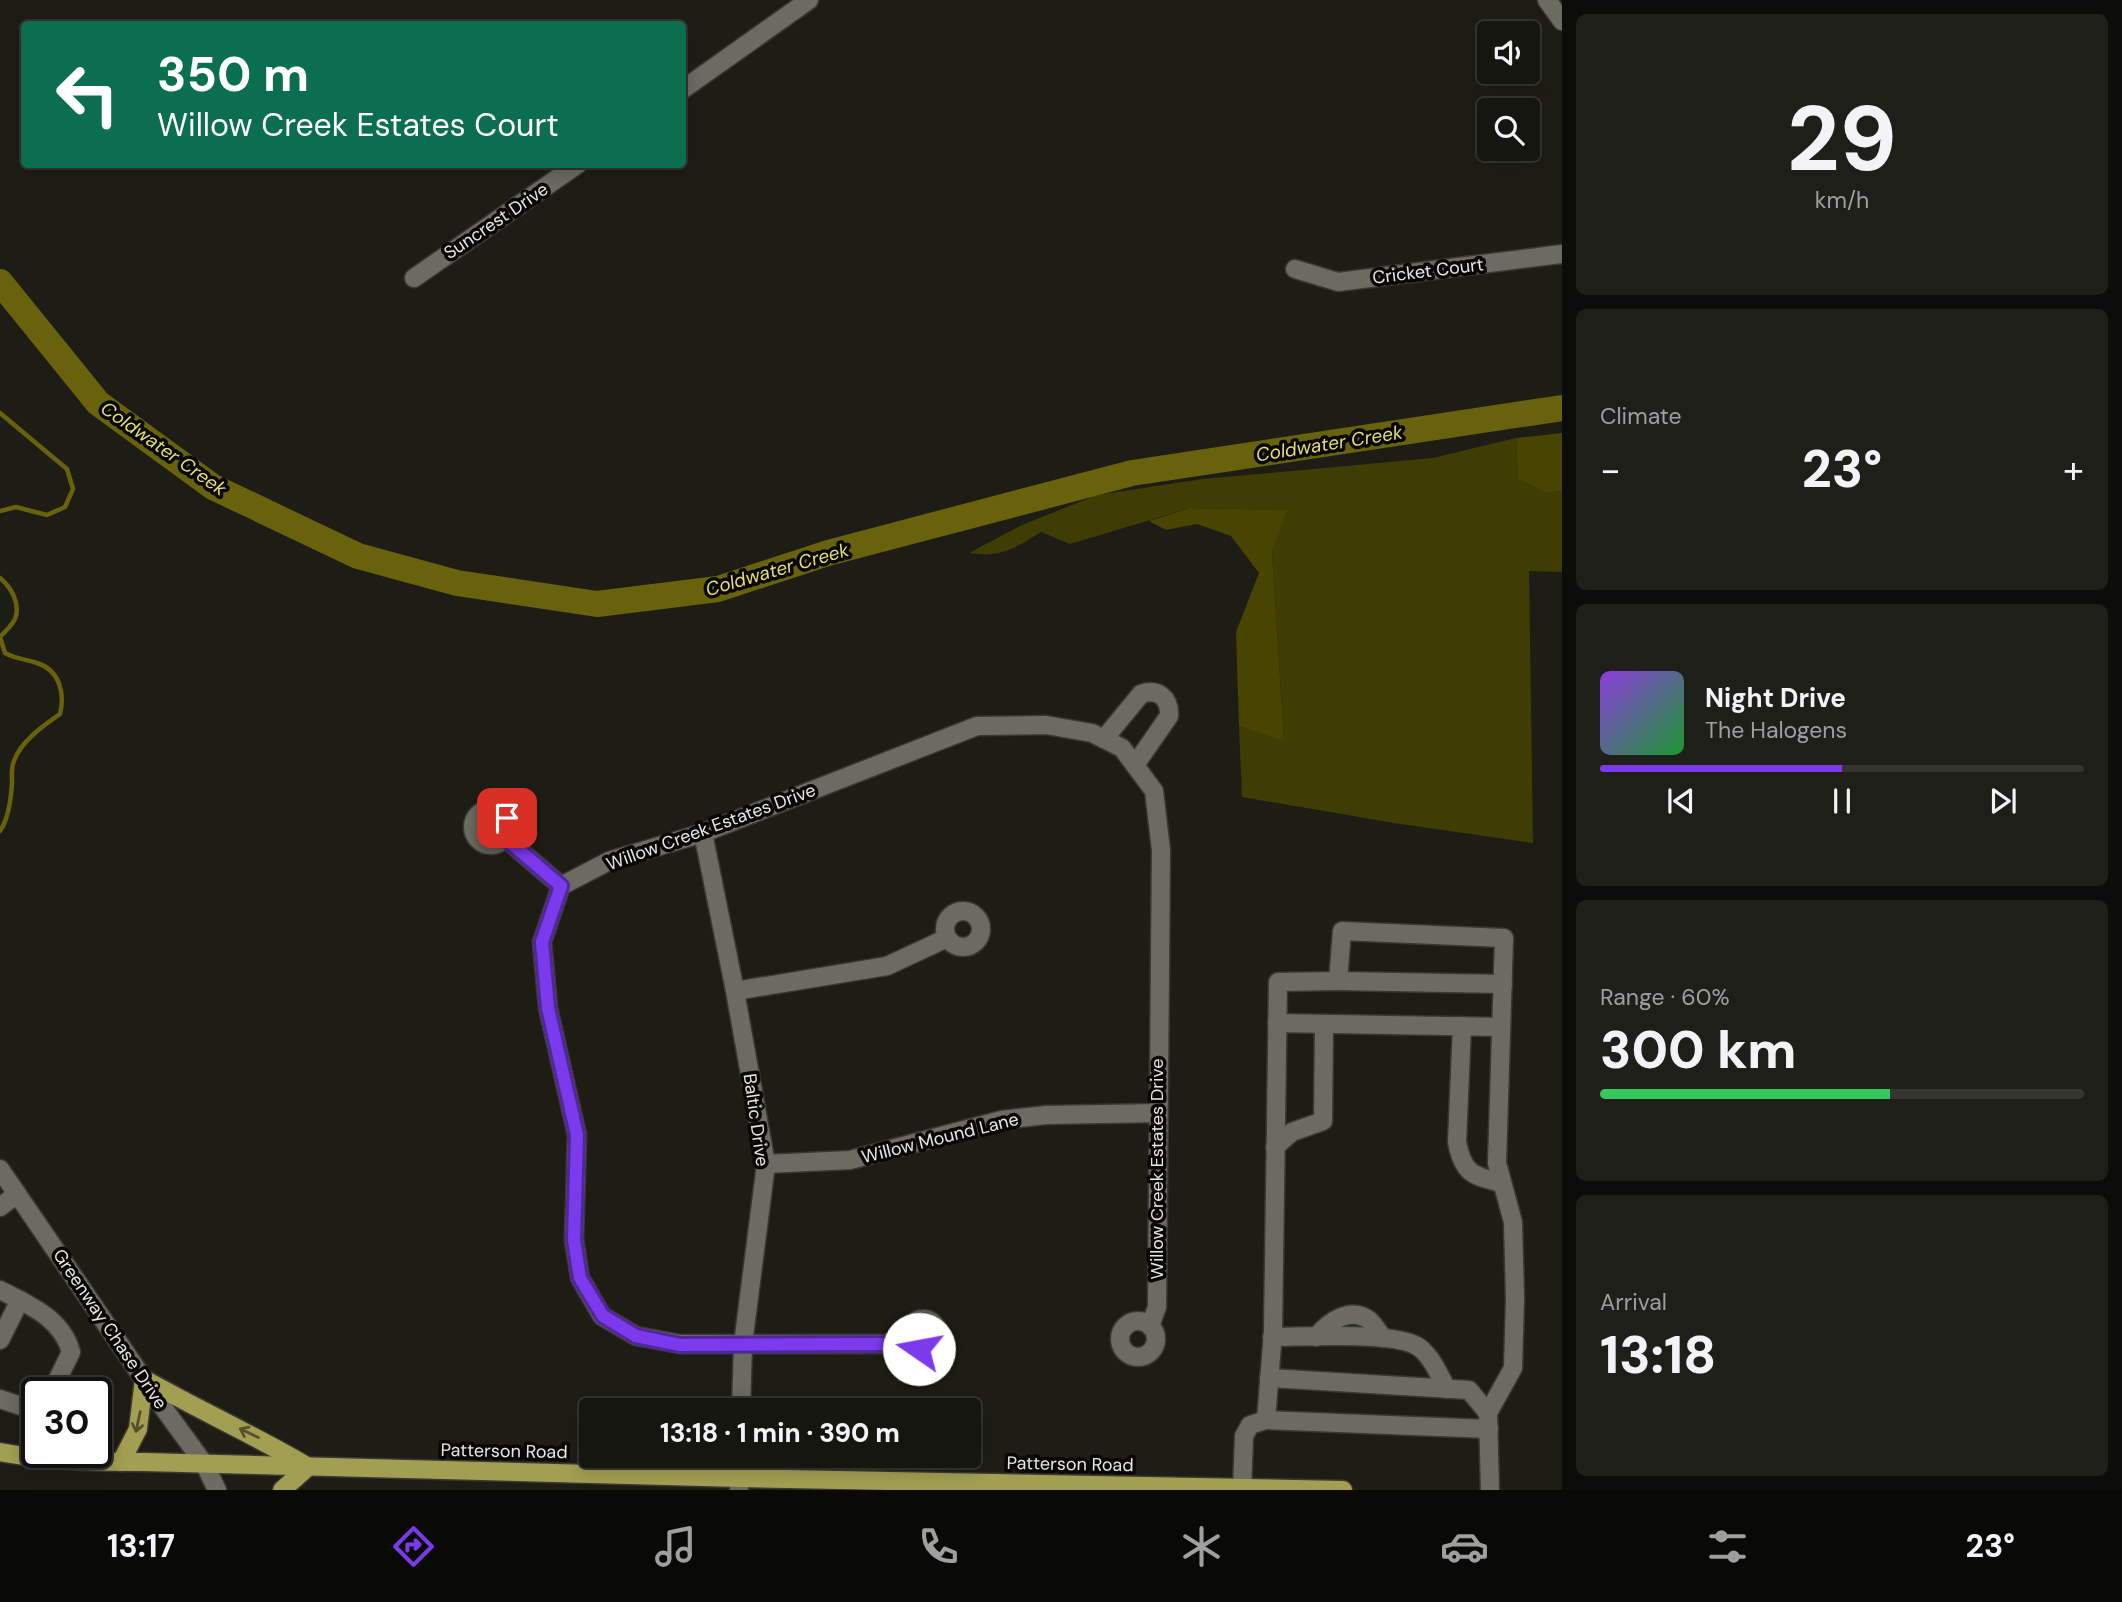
<!DOCTYPE html>
<meta charset="utf-8">
<style>
body{margin:0;font-family:"DM Sans",sans-serif;background:#1f1f19;color:#f1f3f6;height:100vh;display:flex;flex-direction:column;font-size:26px;white-space:nowrap}
*{box-sizing:border-box;margin:0}
p{font-size:23px;color:#9e9f9f}
.icon{flex:none;width:38px;height:38px;fill:none;stroke:currentColor;stroke-width:2;stroke-linecap:round;stroke-linejoin:round}
.map{position:relative;flex:1;overflow:hidden}
.panel{display:flex;flex-direction:column;gap:14px;padding:14px;background:#0c0c09;width:560px}
.panel>*{flex:none}
.guide{position:absolute;left:21px;top:21px;width:665px;height:147px;border-radius:7px;box-shadow:0 4px 18px #0003,0 0 0 2px #353530;background:#0b6e4f;color:#fff;overflow:hidden}
.controls{position:absolute;left:1477px;top:21px;display:grid;gap:14px}
.controls a{display:grid;place-items:center;width:63px;height:63px;border-radius:7px;background:#161610;box-shadow:0 4px 18px #0003,0 0 0 2px #353530;font-size:35px}
.speed{position:absolute;left:21px;top:1377px;display:flex;gap:14px;font-size:35px;font-weight:700;text-align:center}
.speed>*{display:grid;place-content:center;width:91px;height:91px;border-radius:50%;background:#161610;box-shadow:0 4px 18px #0003,0 0 0 2px #353530;line-height:1}
.speed .limit{border:4px solid #111;border-radius:10px;background:#fff;color:#111}
.pin{position:absolute;display:grid;place-items:center;width:60px;height:60px;color:#fff;margin:-30px;border-radius:14px;box-shadow:0 4px 10px #0006}
.me{position:absolute;width:77px;margin:-38px;rotate:282deg;stroke-linejoin:round;filter:drop-shadow(0 0 5px #0008)}
.turn{display:flex;align-items:center;gap:24px;height:147px;padding:0 21px;font-size:32px}
.turn .icon{width:91px;height:91px;stroke-width:2.5}
.turn b{display:block;font-size:49px;line-height:60px}
.big{font-size:52px;font-weight:800;line-height:1.1}
.panel .tile{flex:1;display:flex;flex-direction:column;justify-content:center;gap:10px;min-width:0;padding:0 24px;border-radius:10px;background:#1f1f19}
.panel .dial{align-items:center;gap:0}
.dial b{font-size:91px;line-height:1}
.song{display:flex;align-items:center;gap:21px}
.cover{width:84px;height:84px;border-radius:10px;background:linear-gradient(135deg,hsl(270 70% 55%),hsl(130 70% 35%))}
.played{height:7px;border-radius:4px;background:linear-gradient(90deg,#7c3aed 50%,#353530 50%)}
.keys{display:flex;justify-content:space-around;direction:ltr}
.heat{display:flex;justify-content:space-between;align-items:center;font-size:38px;direction:ltr}
.charge{height:10px;border-radius:5px;background:linear-gradient(90deg,#34c759 60%,#353530 0)}
.trip{position:absolute;left:579px;top:1398px;width:402px;height:70px;border-radius:7px;background:#161610;box-shadow:0 4px 18px #0003,0 0 0 2px #353530;font-weight:800;line-height:70px;text-align:center}
.dock{display:flex;height:112px;justify-content:space-around;align-items:center;background:#090906;color:#9e9f9f}
.dock .icon{width:49px;height:49px}
.dock .active{color:#7c3aed}
.dock b{font-size:32px;color:#f1f3f6}
main{display:flex;flex:1;min-height:0}
.map>svg:first-child{display:block}
</style>
<main>
<div class="map">
<svg width="1562" height="1490" viewBox="0 0 1562 1490">
<rect width="100%" height="100%" fill="#1e1d15"/>
<path fill="#403d04" d="M 1516,438 L 1518,479 L 1545,493 L 1562,491 L 1562,572 L 1529,571 L 1533,843 L 1394,823 L 1242,797 L 1239,726 L 1284,740 L 1272,551 L 1286,510 L 1190,508 L 1070,544 L 1041,532 C 1014,549 1001,558 969,553 L 1022,525 L 1097,495 L 1203,479 L 1433,458 Z"/>
<g fill="#484402">
<polygon points="1562,433 1562,491 1545,493 1518,479 1516,438"/>
<polygon points="1190,508 1287,510 1272,551 1284,741 1239,726 1236,632 1259,573 1231,536 1197,524 1166,530 1149,521"/>
</g>
<g fill="none" stroke-linecap="round" stroke-linejoin="round">
<g stroke="#67620b" stroke-width="4.5">
<polyline points="0,413 67,469 73,489 65,507 47,515 16,507 0,511"/>
<path d="M 0,578 C 11,587 21,604 15,619 C 12,625 5,632 0,637 L 5,653 C 16,659 25,659 37,663 C 60,670 65,694 60,714 C 43,726 21,741 14,761 C 11,767 12,777 12,783 C 11,799 9,818 0,831"/>
</g>
<polyline stroke="#67620b" stroke-width="26" points="0,282 98,403 213,487 358,556 457,583 597,604 718,589 828,553 1132,473 1562,408"/>
<defs>
<g id="minor">
<polyline points="1547,0 1562,21"/>
<polyline points="682,90 809,0"/>
<polyline points="1295,269 1338,282 1562,254"/>
<polyline points="414,278 578,164"/>
<path d="M 1104,739 L 1141,694 C 1158,688 1170,698 1169,716 L 1135,765"/>
<circle cx="491" cy="827" r="18"/>
<polyline points="703,833 735,991 766,1164 743,1344 741,1410"/>
<polyline points="505,838 561,886"/>
<circle cx="963" cy="929" r="18"/>
<polyline points="1338,981 1503,984"/>
<polyline points="735,991 887,966 947,938"/>
<polyline points="1277,1023 1501,1027"/>
<path d="M 1462,1026 L 1457,1142 C 1463,1173 1472,1176 1502,1183"/>
<polyline points="1275,1147 1292,1132 1323,1121 1324,1024"/>
<polyline points="766,1164 850,1160 1002,1120 1046,1115 1157,1113"/>
<polyline points="0,1169 162,1406 205,1465 217,1490"/>
<polyline points="0,1207 17,1194"/>
<path d="M 0,1290 C 29,1305 62,1318 71,1352 L 51,1393"/>
<circle cx="923" cy="1334" r="15"/>
<circle cx="1138" cy="1339" r="18"/>
<path d="M 1272,1337 C 1305,1337 1389,1332 1415,1345 C 1430,1352 1439,1375 1447,1389"/>
<path d="M 1316,1337 C 1328,1322 1350,1306 1369,1320 C 1374,1324 1379,1333 1383,1338"/>
<polyline points="909,1339 885,1344 680,1344 636,1336 602,1316 580,1278 574,1240 577,1135 548,1008 542,942 561,886 609,861 703,833 977,726 1046,725 1092,733 1122,748 1154,791 1161,850 1157,1307 1150,1326"/>
<polyline points="0,1340 20,1300"/>
<polyline points="1269,1378 1469,1390 1488,1413"/>
<polyline points="0,1399 33,1410 37,1409"/>
<polyline points="1266,1420 1489,1429"/>
<polyline points="739,1490 740,1456"/>
<polyline points="1242,1490 1244,1436 1250,1425 1266,1420 1273,1332 1278,982 1338,981 1342,931 1504,938 1497,1163 1513,1222 1515,1299 1513,1368 1488,1413 1490,1490"/>
</g>
<g id="major">
<path d="M 0,1452 C 48,1461 95,1462 144,1462 L 740,1478 L 1343,1490"/>
<path d="M 121,1462 L 138,1429 L 144,1379 C 197,1409 252,1434 305,1465"/>
<polyline points="282,1490 308,1467"/>
</g>
</defs>
<use href="#minor" stroke="#393934" stroke-width="21"/>
<use href="#major" stroke="#393934" stroke-width="21"/>
<use href="#minor" stroke="#6b6b62" stroke-width="18"/>
<use href="#major" stroke="#a39f52" stroke-width="18"/>
</g>
<defs><path id="oneway-shaft" d="M-6 0H5M1.5-3L5.5 0L1.5 3" fill="none" stroke-width="1.6" stroke-linecap="round" stroke-linejoin="round" transform="scale(1.75)"/></defs>
<g stroke="#56532c">
<use href="#oneway-shaft" transform="translate(138 1422) rotate(102)"/>
<use href="#oneway-shaft" transform="translate(249 1433) rotate(-154)"/>
</g>
<g fill="none" stroke-linecap="round" stroke-linejoin="round">
<defs>
<polyline id="route" points="507,818 509,832 505,838 561,886 542,942 548,1008 577,1135 574,1240 580,1278 603,1316 636,1336 680,1345 885,1344 909,1339 919,1349"/>
</defs>
<use href="#route" stroke="#51269a" stroke-width="18"/>
<use href="#route" stroke="#7c3aed" stroke-width="12"/>
</g>
<g text-anchor="middle" stroke-width="7" stroke-linejoin="round" paint-order="stroke">
<g font-size="18" fill="#e8e8e2" stroke="#080705">
<text transform="translate(496 221) rotate(-34)" y="6">Suncrest Drive</text>
<text transform="translate(1428 271) rotate(-7)" y="6">Cricket Court</text>
<text transform="translate(711 827) rotate(-20)" y="6">Willow Creek Estates Drive</text>
<text transform="translate(756 1120) rotate(82)" y="6">Baltic Drive</text>
<text transform="translate(940 1138) rotate(-14)" y="6">Willow Mound Lane</text>
<text transform="translate(1157 1169) rotate(-90)" y="6">Willow Creek Estates Drive</text>
<text transform="translate(110 1329) rotate(56)" y="6">Greenway Chase Drive</text>
<text transform="translate(504 1451) rotate(1)" y="6">Patterson Road</text>
<text transform="translate(1070 1464) rotate(1)" y="6">Patterson Road</text>
</g>
<g font-size="19" font-style="italic" fill="#e5df75" stroke="#080705">
<text transform="translate(1329 443) rotate(-9)" y="7">Coldwater Creek</text>
<text transform="translate(164 448) rotate(35)" y="7">Coldwater Creek</text>
<text transform="translate(777 569) rotate(-16)" y="7">Coldwater Creek</text>
</g>
</g>
</svg>
<div class="controls">
<a><svg class="icon" aria-label="sound" viewBox="0 0 24 24"><path d="M4 9h4l5-4v14l-5-4H4zM17 9q2 3 0 6"/></svg></a>
<a><svg class="icon" aria-label="search" viewBox="0 0 24 24"><circle cx="10" cy="10" r="6"/><path d="M15 15l6 6"/></svg></a>
</div>
<div class="speed"><div class="limit">30</div></div>
<div class="pin" style="left:507px;top:818px;background:#d93025"><svg class="icon" aria-label="arrive" viewBox="0 0 24 24"><path d="M6 21V4h12l-3 4 3 4H6"/></svg></div>
<svg class="me" style="left:919px;top:1349px" viewBox="-20 -20 40 40"><circle r="19" fill="#fff"/><path d="M0-13L10 11 0 6-10 11z" fill="#7c3aed"/></svg>
<div class="trip">13:18 · 1 min · 390 m</div>
<div class="guide">
<div class="turn"><svg class="icon" aria-label="left" viewBox="0 0 24 24"><path d="M17 20v-9H6M10 6l-5 5 5 5"/></svg><div><b>350 m</b>Willow Creek Estates Court</div></div>
</div>
</div>
<section class="panel">
<div class="tile dial"><b>29</b><p>km/h</p></div>
<div class="tile"><p>Climate</p>
<div class="heat"><a>−</a><b class="big">23°</b><a>+</a></div>
</div>
<div class="tile">
<div class="song"><i class="cover"></i><div><b>Night Drive</b><p>The Halogens</p></div></div>
<div class="played"></div>
<div class="keys"><svg class="icon" aria-label="previous" viewBox="0 0 24 24"><path d="M18 5L8 12l10 7zM5 5v14"/></svg><svg class="icon" aria-label="pause" viewBox="0 0 24 24"><path d="M8 5v14M16 5v14"/></svg><svg class="icon" aria-label="next" viewBox="0 0 24 24"><path d="M6 5l10 7-10 7zM19 5v14"/></svg></div>
</div>
<div class="tile"><p>Range · 60%</p><b class="big">300 km</b><div class="charge"></div></div>
<div class="tile"><p>Arrival</p><b class="big">13:18</b></div>
</section>
</main>
<nav class="dock">
<b>13:17</b>
<svg class="icon active" aria-label="directions" viewBox="0 0 24 24"><path d="M12 3l9 9-9 9-9-9zM9 14v-3h6M13 9l2 2-2 2"/></svg>
<svg class="icon" aria-label="music" viewBox="0 0 24 24"><path d="M9 18V5l10-2v13"/><circle cx="6" cy="18" r="3"/><circle cx="16" cy="16" r="3"/></svg>
<svg class="icon" aria-label="phone" viewBox="0 0 24 24"><path d="M5 4h4l2 5-3 2q2 4 5 5l2-3 5 2v4C11 20 4 13 5 4z"/></svg>
<svg class="icon" aria-label="climate" viewBox="0 0 24 24"><path d="M12 3v18M4 7l16 10M4 17L20 7"/></svg>
<svg class="icon" aria-label="car" viewBox="0 0 24 24"><path d="M5 17H2v-5l4-1 3-4h7l3 4 3 1v5h-3M9 17h6M6 11h13"/><circle cx="7" cy="17" r="2"/><circle cx="17" cy="17" r="2"/></svg>
<svg class="icon" aria-label="filters" viewBox="0 0 24 24"><path d="M4 7h16M4 17h16"/><circle cx="9" cy="7" r="2"/><circle cx="15" cy="17" r="2"/></svg>
<b>23°</b>
</nav>
